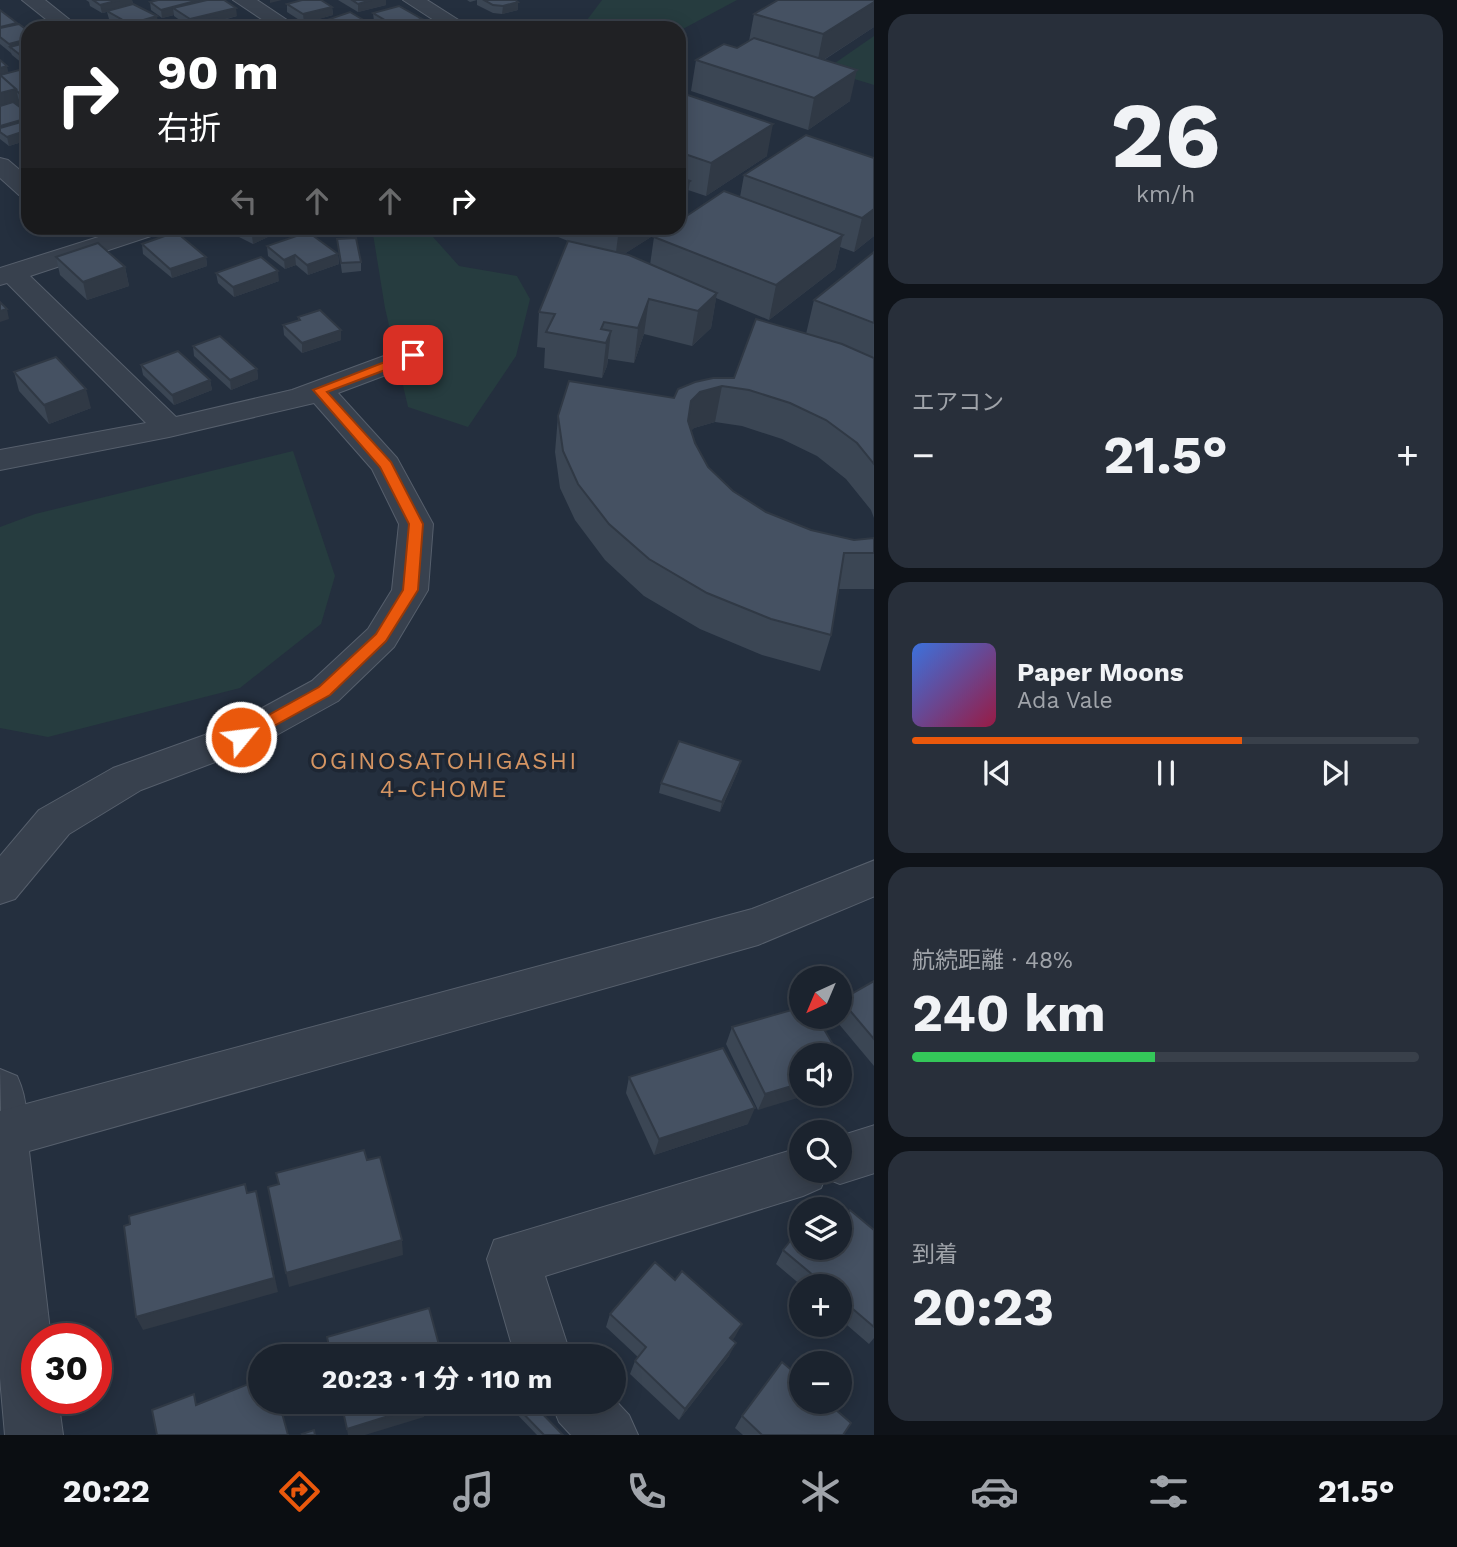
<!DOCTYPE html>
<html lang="ja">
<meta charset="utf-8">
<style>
body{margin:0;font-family:"Work Sans","Noto Sans JP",sans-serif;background:#282f3a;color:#f1f3f6;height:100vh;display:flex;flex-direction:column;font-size:26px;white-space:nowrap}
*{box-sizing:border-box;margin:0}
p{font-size:23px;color:#a0a4aa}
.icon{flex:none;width:38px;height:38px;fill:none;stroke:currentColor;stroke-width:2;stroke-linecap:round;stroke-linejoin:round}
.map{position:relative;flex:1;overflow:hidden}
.side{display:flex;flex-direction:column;gap:14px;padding:14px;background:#0f1319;width:583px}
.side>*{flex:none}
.banner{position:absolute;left:21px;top:21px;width:665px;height:214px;border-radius:21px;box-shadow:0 4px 18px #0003,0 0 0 2px #39404a;background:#202124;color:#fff;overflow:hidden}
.needle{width:46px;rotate:224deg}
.tools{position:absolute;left:789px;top:966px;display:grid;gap:14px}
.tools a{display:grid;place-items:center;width:63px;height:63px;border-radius:50%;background:#1b232e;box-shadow:0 4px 18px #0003,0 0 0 2px #39404a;font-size:35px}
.speed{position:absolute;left:21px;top:1323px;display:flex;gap:14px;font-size:35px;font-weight:700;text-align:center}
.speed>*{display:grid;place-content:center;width:91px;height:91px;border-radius:50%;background:#1b232e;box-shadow:0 4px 18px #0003,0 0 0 2px #39404a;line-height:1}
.speed .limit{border:10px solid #d22;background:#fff;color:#111}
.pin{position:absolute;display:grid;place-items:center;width:60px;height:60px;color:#fff;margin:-30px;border-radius:14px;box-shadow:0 4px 10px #0006}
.me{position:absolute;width:77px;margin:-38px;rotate:61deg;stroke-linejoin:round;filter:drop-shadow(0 0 5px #0008)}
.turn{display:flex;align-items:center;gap:24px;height:147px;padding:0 21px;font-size:32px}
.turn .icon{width:91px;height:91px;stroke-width:2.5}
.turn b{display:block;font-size:49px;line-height:60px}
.lanes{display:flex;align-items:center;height:66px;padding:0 21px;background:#0003;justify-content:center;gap:35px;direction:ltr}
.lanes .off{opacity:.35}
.big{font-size:52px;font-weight:700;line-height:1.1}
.side .card{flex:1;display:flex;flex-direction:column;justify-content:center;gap:10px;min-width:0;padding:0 24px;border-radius:21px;background:#282f3a}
.side .dial{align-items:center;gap:0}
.dial b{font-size:91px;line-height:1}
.song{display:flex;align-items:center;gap:21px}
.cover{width:84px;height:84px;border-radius:10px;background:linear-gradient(135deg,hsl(220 70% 55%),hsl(340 70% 35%))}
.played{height:7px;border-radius:4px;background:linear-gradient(90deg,#ea580c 65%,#39404a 65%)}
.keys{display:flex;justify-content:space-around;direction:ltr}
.heat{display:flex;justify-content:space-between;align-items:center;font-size:38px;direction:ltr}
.charge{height:10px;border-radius:5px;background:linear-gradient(90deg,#34c759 48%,#39404a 0)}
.trip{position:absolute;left:248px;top:1344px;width:378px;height:70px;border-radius:35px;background:#1b232e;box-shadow:0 4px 18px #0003,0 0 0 2px #39404a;font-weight:700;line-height:70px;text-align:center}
.menu{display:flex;height:112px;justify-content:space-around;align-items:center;background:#0b0e12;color:#a0a4aa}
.menu .icon{width:49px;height:49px}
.menu .active{color:#ea580c}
.menu b{font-size:32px;color:#f1f3f6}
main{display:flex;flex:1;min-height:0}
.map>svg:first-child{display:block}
</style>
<main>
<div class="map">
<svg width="875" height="1435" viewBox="0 0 875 1435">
<rect width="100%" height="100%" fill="#242f3e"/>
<g fill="#263c3f">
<polygon points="602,0 737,0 681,30 627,22 623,28 581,28"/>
<polygon points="874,36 874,85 825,70"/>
<polygon points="372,228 425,228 459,266 517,276 530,299 516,356 468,427 408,407 385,308"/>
<polygon points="293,451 335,576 321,624 240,688 48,737 0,728 0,527 35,514"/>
</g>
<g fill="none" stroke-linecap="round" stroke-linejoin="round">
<defs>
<g id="minor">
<polygon points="22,0 45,0 80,28 57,28"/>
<polygon points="233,0 257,0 299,28 275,28"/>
<polygon points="403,0 427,0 468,26 446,28"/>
<polygon points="0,158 8,160 28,177 28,197 19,195 0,178"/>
<polygon points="127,228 164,228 160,233 30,276 176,417 292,390 403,349 413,346 423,349 427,355 423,361 338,393 397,458 433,524 428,590 394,647 338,701 255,747 141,790 69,834 15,899 0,904 0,856 39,810 113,768 227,727 312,681 368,629 392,590 399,524 372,469 314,403 169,437 0,470 0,450 146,423 7,283 0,285 0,268"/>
<path d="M 0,1069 L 17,1076 C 28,1100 30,1127 19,1151 L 2,1158 Z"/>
<polygon points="875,1125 875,1173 840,1184 825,1178 821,1188 803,1196 545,1276 571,1356 515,1356 487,1259 494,1240 802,1147 802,1171 840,1171 840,1136"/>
<polygon points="614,1399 629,1415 638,1435 571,1435 559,1422 551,1402 614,1402"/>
</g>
<polygon id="tertiary" points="875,860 875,896 758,945 29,1151 51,1339 37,1339 37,1398 58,1398 63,1435 5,1435 0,1378 0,1111 752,909"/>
</defs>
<use href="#minor" stroke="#565f6c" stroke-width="2"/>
<use href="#tertiary" stroke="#565f6c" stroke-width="2"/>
<use href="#minor" fill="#38414e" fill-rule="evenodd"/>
<use href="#tertiary" fill="#38414e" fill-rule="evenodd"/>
</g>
<g fill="#3b4654">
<polygon points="86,0 132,0 133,4 158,24 146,28 124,28 109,19 107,12 102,13 90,6 89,2"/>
<polygon points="338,0 386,0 386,5 358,12"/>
<polygon points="467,0 515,0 518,10 502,14 493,13 477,5 477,0 470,2"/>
<polygon points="874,0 874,27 824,60 850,101 808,130 691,91 696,60 737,48 749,41 754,14"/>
<polygon points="150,2 237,16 220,21 231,28 198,28 197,26 191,28 174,16 174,15 162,18 151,10"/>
<polygon points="287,4 332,7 333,15 304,23 287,12"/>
<polygon points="0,10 28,31 28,68 12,55 11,53 0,44"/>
<polygon points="373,13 422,24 424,26 424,28 385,28 374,21"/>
<polygon points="321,22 377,28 321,28"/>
<polygon points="0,60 9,73 19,70 23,104 18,99 20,105 18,106 28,113 28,140 9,146 0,139"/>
<polygon points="679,92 767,156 706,196 688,190 685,214 679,218"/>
<polygon points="874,158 874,236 854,252 840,247 835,269 769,320 716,298 711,328 692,346 644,334 634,363 608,359 607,366 602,378 544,368 545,348 537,347 539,312 568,241 536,228 665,228 624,254 650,265 654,237 740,197 744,175"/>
<polygon points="227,228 287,228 253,244 227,231"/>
<polygon points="337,239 361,262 361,271 342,273"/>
<polygon points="142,244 206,257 207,266 172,278 143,254"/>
<polygon points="267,246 338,254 339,264 308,275 296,265 285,269 268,256"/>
<polygon points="874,252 874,518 871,510 846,479 817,456 782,439 742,426 715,422 694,428 691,430 695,443 708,467 733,491 766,512 811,530 854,540 874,538 874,589 839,589 831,635 820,671 762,655 700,629 644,596 605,560 575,520 560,488 555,452 558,416 674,398 734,378 806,334 814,300"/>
<polygon points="56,257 125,267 129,286 87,300 60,275"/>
<polygon points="216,273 279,281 234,297 218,283"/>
<polygon points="298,317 341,340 302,353 284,335 283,325 298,320"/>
<polygon points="193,346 257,369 258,379 231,390 194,356"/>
<polygon points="141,365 210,380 212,390 174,405 143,375"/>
<polygon points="14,372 91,408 49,424 19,391"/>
<polygon points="741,761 738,771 720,812 659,793 661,783"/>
<polygon points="874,981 874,1066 833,1017 840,1017 841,1000"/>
<polygon points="732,1027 839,1055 758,1110 726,1044"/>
<polygon points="629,1077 748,1124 654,1155 626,1093"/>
<polygon points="874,1230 874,1338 869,1344 840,1319 840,1286 802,1286 776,1264 783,1250"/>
<polygon points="675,1280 742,1324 732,1340 729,1356 679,1420 630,1374 635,1361 638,1357 606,1327 610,1314"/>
<polygon points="512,1402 563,1435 537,1435 511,1408"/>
<polygon points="742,1416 843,1435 743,1435 735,1428"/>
</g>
<g fill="#303945">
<polygon points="119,0 132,0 133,5 102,13 100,5"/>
<polygon points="199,0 216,0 173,8 174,15 162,18 161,10"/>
<polygon points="270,0 282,0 270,3"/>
<polygon points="371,0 386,0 386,5 358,12 358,4"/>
<polygon points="518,2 518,10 502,14 503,6"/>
<polygon points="874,2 874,27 817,64 823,34"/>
<polygon points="332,7 333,15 304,23 303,14"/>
<polygon points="236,8 237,16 201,25 197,23 197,26 191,28 190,19"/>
<polygon points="157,16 158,24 146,28 131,28 130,24"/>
<polygon points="422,19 422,26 424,26 424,28 395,28 395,26"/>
<polygon points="28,39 28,48 10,47 11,53 9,44"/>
<polygon points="7,66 9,75 0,77 0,68"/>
<polygon points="857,70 850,101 808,130 814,98"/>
<polygon points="16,89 20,105 0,111 0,93"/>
<polygon points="28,93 28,102 23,104 21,95"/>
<polygon points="28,118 28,127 0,132 0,126"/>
<polygon points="773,124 767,156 706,196 711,163"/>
<polygon points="28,130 28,140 9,146 7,137"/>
<polygon points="690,181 685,214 679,218 679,188"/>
<polygon points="874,209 874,236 854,252 862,218"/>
<polygon points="251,228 287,228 253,244"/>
<polygon points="619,228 665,228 615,260"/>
<polygon points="843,235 835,269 769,320 776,285"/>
<polygon points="338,254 339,264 308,275 307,265"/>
<polygon points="295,255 296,265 285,269 284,260"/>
<polygon points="206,257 207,266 172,278 170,269"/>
<polygon points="125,267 129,286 87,300 83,282"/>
<polygon points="278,271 279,281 234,297 233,287"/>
<polygon points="717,293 711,328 692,346 698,311"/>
<polygon points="649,299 644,334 634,363 638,328"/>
<polygon points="7,309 9,319 0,322 0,311"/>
<polygon points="341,330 341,340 302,353 302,343"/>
<polygon points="611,331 607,366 602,378 606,343"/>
<polygon points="257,369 258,379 231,390 230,380"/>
<polygon points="210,380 212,390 174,405 172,395"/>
<polygon points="722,386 715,422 694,428 685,437 691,401 700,392"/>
<polygon points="86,389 91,408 49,424 44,405"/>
<polygon points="741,761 738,771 720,812 722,802"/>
<polygon points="846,1069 840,1081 840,1071"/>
<polygon points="802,1083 802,1094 811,1094 758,1110 765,1094"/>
<polygon points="755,1108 748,1124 654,1155 659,1139"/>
<polygon points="256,1191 278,1292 143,1330 136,1317"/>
<polygon points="402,1240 403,1255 289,1287 286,1273"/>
<polygon points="742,1324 735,1337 723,1351 730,1338"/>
<polygon points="736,1343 729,1356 679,1420 685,1409"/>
<polygon points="424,1405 424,1417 365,1435 348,1435 347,1429"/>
</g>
<g fill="#455162" stroke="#303945" stroke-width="2">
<polygon points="93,0 119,0 100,5"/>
<polygon points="158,0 199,0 161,10 150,2"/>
<polygon points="207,0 224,0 236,8 190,19 173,8"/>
<polygon points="302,0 321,0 332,7 303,14 287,4"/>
<polygon points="352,0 371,0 358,4"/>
<polygon points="484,0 515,0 518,2 503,6 493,5"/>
<polygon points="778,0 874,0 874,2 823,34 754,14"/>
<polygon points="133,4 157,16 130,24 107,11"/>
<polygon points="399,6 422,19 395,26 373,13"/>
<polygon points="0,10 17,23 0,27"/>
<polygon points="350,12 377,28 335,28 321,22"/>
<polygon points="216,18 231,28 205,28 197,23"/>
<polygon points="168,22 177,28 146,28"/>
<polygon points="417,22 424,26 415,28 395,28"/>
<polygon points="19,24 28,31 28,39 9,44 0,37 0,28"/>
<polygon points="754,38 857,70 814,98 696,60 724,44 737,48"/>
<polygon points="28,42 28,61 10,47"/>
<polygon points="0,60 7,66 0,68"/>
<polygon points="19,70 28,77 28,93 21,95 0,75"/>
<polygon points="0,75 16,89 0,93"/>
<polygon points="679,92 773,124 711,163 679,152"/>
<polygon points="13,102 28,113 28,118 0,126 0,106"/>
<polygon points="28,120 28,130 7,137 0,132 0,128"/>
<polygon points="806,135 874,158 874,209 862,218 744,175"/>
<polygon points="679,177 690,181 679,188"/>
<polygon points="724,191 843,235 776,285 654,237 669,228 679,228 679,221"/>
<polygon points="176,232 206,257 170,269 142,244"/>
<polygon points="308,232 338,254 307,265 295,255 284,260 267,246"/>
<polygon points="356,238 361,262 341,263 337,239"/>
<polygon points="568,241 629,255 717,293 698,311 649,299 638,328 604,322 601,329 611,331 606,343 546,332 555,314 539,312"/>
<polygon points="98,243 125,267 83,282 56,257"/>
<polygon points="874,252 874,323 814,300"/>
<polygon points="261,257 278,271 233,287 216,273"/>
<polygon points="0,302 7,309 0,311"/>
<polygon points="320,310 341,330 302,343 283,325 300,320 298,317"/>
<polygon points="756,319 842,344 874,358 874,464 857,443 826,420 790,403 749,390 722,386 700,392 691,401 688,421 695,443 708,467 733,491 766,512 811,530 854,540 874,538 874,553 844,553 831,635 771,619 707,593 649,559 609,524 578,484 563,451 558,416 569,381 674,398 678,389 695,382 713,378 734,378"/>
<polygon points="220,336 257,369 230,380 193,346"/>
<polygon points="178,351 210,380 172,395 141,365"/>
<polygon points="56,357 86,389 44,405 14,372"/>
<polygon points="679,741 741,761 722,802 661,783"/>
<polygon points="874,981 874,1039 841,1000"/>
<polygon points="802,1007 802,1017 817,1017 839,1055 802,1055 802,1083 765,1094 732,1027"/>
<polygon points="723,1048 755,1108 659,1139 629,1077"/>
<polygon points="840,1058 846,1069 840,1071"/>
<polygon points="364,1150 367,1160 380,1157 402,1240 286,1273 268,1187 279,1184 276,1173"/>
<polygon points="245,1184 247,1193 256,1191 274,1278 136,1317 124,1226 130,1224 129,1216"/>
<polygon points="850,1210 874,1230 874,1327 840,1298 840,1286 826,1286 783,1250 802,1226 802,1248 840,1248 840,1224"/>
<polygon points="655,1262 675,1280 682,1271 742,1324 730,1338 736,1343 685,1409 635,1361 646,1347 610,1314"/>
<polygon points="429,1308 442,1356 331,1356 327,1337"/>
<polygon points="782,1362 802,1379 802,1402 827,1402 851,1423 843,1435 762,1435 742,1416"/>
<polygon points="261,1379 261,1402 279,1402 288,1435 157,1435 152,1410 194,1394 196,1405"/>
<polygon points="341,1402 423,1402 424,1405 347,1429"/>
<polygon points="512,1402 531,1402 563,1435 544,1435"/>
<polygon points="314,1430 315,1435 303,1435 302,1434"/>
</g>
<polygon fill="#ea580c" stroke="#983908" stroke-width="2" points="413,351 417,353 417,358 327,392 391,462 423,524 418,590 386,641 330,695 247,741 236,741 233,737 236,733 319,687 376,634 403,590 409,524 380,467 313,390"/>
<g text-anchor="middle" stroke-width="7" stroke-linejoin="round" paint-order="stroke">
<g font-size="24" letter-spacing="2" fill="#d59563" stroke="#1d2633">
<text x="444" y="769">OGINOSATOHIGASHI<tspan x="444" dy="28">4-CHOME</tspan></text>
</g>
</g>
</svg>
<div class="tools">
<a><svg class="needle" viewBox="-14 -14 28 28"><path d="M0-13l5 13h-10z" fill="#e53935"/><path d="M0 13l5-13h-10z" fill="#a0a4aa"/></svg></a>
<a><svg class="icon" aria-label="sound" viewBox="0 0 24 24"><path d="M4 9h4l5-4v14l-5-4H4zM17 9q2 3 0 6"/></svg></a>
<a><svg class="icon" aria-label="search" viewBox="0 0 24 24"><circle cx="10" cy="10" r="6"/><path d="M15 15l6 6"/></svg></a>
<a><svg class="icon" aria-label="layers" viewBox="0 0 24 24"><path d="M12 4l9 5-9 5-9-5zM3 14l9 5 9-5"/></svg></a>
<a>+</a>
<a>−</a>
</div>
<div class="speed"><div class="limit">30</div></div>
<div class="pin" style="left:413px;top:355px;background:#d93025"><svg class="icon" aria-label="arrive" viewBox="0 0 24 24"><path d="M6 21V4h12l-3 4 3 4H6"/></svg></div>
<svg class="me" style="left:241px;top:737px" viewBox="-20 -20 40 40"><circle r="17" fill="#ea580c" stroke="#fff" stroke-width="3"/><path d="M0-11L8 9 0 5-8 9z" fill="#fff"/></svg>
<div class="trip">20:23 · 1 分 · 110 m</div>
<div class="banner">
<div class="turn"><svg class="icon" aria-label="right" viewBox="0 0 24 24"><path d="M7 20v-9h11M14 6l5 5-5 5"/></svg><div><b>90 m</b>右折</div></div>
<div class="lanes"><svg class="icon off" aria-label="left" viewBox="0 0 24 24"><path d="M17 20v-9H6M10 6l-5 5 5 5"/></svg><svg class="icon off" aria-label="ahead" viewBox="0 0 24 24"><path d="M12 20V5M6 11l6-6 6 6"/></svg><svg class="icon off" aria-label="ahead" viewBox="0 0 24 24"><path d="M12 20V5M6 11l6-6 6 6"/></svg><svg class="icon" aria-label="right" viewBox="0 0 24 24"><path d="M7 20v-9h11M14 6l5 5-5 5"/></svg></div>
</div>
</div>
<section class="side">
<div class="card dial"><b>26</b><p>km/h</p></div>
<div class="card"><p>エアコン</p>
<div class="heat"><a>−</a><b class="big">21.5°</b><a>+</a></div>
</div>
<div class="card">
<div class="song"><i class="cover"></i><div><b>Paper Moons</b><p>Ada Vale</p></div></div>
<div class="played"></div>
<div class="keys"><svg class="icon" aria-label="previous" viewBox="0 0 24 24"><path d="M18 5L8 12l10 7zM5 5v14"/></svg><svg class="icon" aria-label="pause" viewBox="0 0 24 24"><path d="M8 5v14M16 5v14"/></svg><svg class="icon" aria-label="next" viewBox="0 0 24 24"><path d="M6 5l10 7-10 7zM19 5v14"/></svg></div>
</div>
<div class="card"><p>航続距離 · 48%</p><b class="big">240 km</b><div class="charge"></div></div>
<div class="card"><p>到着</p><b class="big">20:23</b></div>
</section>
</main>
<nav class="menu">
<b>20:22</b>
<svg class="icon active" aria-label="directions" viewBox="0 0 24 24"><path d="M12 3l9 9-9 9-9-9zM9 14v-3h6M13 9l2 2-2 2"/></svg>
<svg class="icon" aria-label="music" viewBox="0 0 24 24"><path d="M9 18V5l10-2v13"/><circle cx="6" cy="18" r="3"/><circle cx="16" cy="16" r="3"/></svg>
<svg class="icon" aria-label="phone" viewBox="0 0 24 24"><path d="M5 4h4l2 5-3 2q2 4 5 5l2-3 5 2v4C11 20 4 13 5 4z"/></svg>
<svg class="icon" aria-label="climate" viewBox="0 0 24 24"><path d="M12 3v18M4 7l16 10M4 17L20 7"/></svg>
<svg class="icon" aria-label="car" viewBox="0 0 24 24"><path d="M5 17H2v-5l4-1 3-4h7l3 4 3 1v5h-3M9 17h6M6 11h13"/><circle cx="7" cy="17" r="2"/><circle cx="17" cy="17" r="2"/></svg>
<svg class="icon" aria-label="filters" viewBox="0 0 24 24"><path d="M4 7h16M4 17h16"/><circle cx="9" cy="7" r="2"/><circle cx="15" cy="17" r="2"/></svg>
<b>21.5°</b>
</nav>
